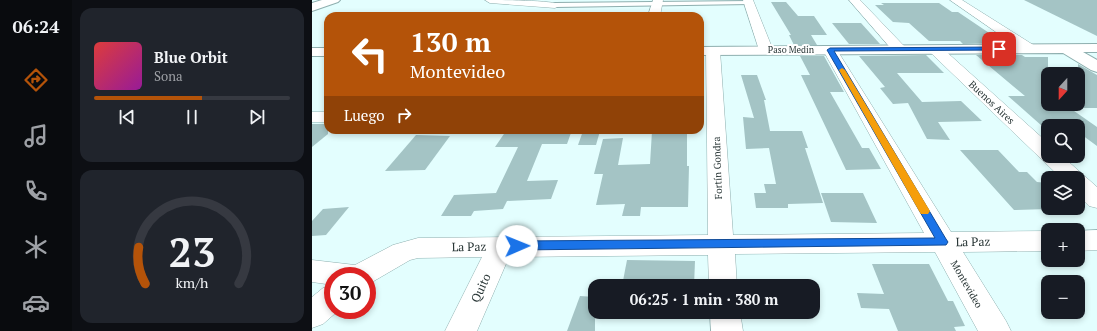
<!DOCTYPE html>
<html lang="es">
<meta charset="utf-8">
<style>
body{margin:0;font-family:"PT Serif",serif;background:#20242c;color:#f1f3f6;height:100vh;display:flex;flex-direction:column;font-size:15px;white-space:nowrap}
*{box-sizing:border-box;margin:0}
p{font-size:13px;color:#9ea1a6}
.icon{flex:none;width:22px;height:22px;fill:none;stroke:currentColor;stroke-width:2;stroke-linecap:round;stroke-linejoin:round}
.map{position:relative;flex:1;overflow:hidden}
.side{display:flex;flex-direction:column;gap:8px;padding:8px;background:#0d0f14;width:240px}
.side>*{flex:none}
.banner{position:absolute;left:12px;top:12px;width:380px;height:122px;border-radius:12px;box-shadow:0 2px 6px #0003;background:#b45309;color:#fff;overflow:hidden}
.needle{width:26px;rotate:201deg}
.fabs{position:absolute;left:729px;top:67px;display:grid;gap:8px}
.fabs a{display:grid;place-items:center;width:44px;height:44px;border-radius:8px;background:#171b24;box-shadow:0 2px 6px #0003;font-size:20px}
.speed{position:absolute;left:12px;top:267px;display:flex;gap:8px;font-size:20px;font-weight:700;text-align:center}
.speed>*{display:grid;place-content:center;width:52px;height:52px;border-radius:50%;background:#171b24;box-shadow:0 2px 6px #0003;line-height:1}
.speed .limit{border:6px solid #d22;background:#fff;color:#111}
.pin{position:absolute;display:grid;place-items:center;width:34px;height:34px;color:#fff;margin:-17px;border-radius:8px;box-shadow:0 2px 6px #0006}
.me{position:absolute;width:44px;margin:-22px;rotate:89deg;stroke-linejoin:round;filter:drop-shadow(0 0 3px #0008)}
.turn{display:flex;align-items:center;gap:14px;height:84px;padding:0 20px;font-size:18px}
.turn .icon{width:52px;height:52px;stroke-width:2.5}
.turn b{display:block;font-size:28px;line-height:34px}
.then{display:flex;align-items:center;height:38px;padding:0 20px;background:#0003;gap:8px;font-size:15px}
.side .card{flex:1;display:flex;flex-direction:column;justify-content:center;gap:6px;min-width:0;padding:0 14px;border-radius:12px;background:#20242c}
.side .dial{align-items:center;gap:0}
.dial svg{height:104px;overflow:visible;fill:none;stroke:#363941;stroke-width:7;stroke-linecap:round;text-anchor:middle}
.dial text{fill:#f1f3f6;stroke:none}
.song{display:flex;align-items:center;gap:12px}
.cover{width:48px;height:48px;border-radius:6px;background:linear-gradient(135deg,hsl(0 70% 55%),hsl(300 70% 35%))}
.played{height:4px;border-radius:2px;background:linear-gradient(90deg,#b45309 55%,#363941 55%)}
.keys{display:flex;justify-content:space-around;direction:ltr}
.trip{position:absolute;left:276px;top:279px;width:232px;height:40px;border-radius:12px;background:#171b24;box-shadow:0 2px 6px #0003;font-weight:700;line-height:40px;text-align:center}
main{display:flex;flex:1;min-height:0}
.menu{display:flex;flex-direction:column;width:72px;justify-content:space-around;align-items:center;background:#090b0e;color:#9ea1a6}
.menu .icon{width:28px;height:28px}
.menu .current{color:#b45309}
.menu b{font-size:18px;color:#f1f3f6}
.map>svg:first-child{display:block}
</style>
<main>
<nav class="menu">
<b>06:24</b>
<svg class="icon current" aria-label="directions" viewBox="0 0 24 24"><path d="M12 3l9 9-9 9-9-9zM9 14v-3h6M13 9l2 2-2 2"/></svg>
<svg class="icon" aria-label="music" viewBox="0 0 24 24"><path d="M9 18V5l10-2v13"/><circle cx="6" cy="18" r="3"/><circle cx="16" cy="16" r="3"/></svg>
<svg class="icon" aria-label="phone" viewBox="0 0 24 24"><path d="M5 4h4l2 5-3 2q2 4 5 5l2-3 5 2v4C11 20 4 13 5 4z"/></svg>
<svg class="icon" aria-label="climate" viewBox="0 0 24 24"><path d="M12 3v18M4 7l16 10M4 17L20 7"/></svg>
<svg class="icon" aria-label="car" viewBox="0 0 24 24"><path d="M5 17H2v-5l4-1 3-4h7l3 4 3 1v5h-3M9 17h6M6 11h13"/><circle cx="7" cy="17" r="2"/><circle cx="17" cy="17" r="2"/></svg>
</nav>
<section class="side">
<div class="card">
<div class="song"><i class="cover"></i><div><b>Blue Orbit</b><p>Sona</p></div></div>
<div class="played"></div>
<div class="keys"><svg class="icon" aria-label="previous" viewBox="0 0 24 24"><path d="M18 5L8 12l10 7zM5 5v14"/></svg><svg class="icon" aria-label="pause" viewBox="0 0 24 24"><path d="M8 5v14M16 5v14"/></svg><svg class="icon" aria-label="next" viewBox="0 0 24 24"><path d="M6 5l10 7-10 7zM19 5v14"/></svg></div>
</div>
<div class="card dial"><svg viewBox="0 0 100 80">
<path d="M14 69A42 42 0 1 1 86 69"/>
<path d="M14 69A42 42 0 0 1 9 41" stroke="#b45309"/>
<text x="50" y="56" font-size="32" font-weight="700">23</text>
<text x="50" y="72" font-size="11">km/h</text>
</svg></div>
</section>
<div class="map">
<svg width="785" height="331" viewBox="0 0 785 331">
<rect width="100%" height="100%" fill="#e3fefe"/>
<g fill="#a4c4c5">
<polygon points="712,0 785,0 785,36"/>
<polygon points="459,2 474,2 486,16 502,16 515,35 499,35 505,45 482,45 477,35 479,35"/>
<polygon points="569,3 627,3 640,12 646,12 692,43 651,44 648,41 617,41 597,23 581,22 563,5 572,5"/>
<polygon points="520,23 549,23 568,44 537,44"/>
<polygon points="614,55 632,73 585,73 610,102 649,101 670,121 626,122 638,140 615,139 596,103 581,104 568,88 573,87 547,56"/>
<polygon points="664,55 710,55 713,57 736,57 736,104 752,104 785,127 785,146 766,132 766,126 730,126 696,96 713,96"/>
<polygon points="488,56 512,56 532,92 518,92 550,148 557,148 569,169 534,170 489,75 498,75"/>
<polygon points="766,64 785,75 785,108 766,108"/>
<polygon points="429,75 445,75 454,100 452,100 458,131 490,131 496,148 493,148 511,203 476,204 476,208 444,208 442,193 454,193 452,184 464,184 457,148 434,149 431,117 442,118"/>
<polygon points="0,124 16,124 16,134 0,147"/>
<polygon points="260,130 255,144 230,144 215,181 246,180 239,199 195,201 191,209 162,211 159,216 129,216 142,195 184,193 206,147 183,147 194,131"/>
<polygon points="375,130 375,166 377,166 376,207 329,207 328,216 310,216 313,204 284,205 291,174 282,174 291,139 311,138 306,165 338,164 340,131"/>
<polygon points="271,131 288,131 284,145 266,145"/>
<polygon points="104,135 138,136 113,170 73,171"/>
<polygon points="648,150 686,150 707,172 715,172 725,182 736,183 736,209 702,210"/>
<polygon points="509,193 551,193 565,223 519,222"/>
<polygon points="37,207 14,235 0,236 0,221 11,209"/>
<polygon points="315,260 383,261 382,286 310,286"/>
<polygon points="560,264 617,264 636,301 641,301 653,326 642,327 644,331 586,331 577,309 549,308 545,293 572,294"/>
<polygon points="268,296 283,297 283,331 255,331"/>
</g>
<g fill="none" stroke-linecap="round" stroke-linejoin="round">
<defs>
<polygon id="service" points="437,1 439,2 439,4 243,7 240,5 243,3"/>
<g id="minor">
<path d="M 173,0 C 185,0 243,0 249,5 L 243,8 L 178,3 Z"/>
<polygon points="341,0 351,0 348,16 336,16"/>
<polygon points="431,0 441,0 461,50 459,53 454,54 449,53 447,50"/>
<polygon points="537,0 548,0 592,46 594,49 592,52 587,53 582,52"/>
<polygon points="638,0 650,0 723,46 725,49 723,52 718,53 713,52"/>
<polygon points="518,46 523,47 525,50 639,232 736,231 736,251 651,252 694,321 699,331 666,331 623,252 423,254 425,286 397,286 396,255 197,257 165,331 133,331 170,257 106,258 98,260 55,285 55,276 21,276 21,310 27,310 11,324 0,328 0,297 11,288 21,285 0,282 0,260 43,265 81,245 106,238 396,235 394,51 396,48 401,47 406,48 408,51 421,235 612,233 511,50 513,47"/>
<polygon points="624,46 629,47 736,143 736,156 750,156 785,187 785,208 777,206 766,195 766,178 749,178 619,53 617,50 619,47"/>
<rect x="0" y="112" width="16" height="10"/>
<polygon points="785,230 785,250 766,251 766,231"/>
<polygon points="398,312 428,312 431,331 399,331"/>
</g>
<g id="tertiary">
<polygon points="10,0 28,0 26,2 0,11 0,3"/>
<polygon points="785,44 785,52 771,52 785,60 785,72 779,70 751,53 388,55 388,47"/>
<rect x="0" y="48" width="16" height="8"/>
</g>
</defs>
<use href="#service" stroke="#8eafaf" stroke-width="2"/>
<use href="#minor" stroke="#8eafaf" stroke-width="1"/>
<use href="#tertiary" stroke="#8eafaf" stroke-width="2"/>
<use href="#service" fill="#fff" fill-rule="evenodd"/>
<use href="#minor" fill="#fff" fill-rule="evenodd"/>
<use href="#tertiary" fill="#fff" fill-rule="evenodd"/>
</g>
<polygon fill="#1a73e8" stroke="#114b97" points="687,47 689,48 689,50 522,51 634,239 636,242 634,245 205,250 201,249 199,246 201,243 205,241 623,238 515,50 518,48"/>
<polygon fill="#f59e0b" points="530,68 533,70 618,211 616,214 609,214 607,211 527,70"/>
<g text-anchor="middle" stroke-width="4" stroke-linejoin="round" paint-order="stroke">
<g font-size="9" fill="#293636" stroke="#fff">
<text x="479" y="53">Paso Medin</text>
</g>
<g font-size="10" fill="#293636" stroke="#fff">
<text transform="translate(680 102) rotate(43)" y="4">Buenos Aires</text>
<text transform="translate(405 168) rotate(-92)" y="4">Fortín Gondra</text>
<text transform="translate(655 284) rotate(60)" y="4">Montevideo</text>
</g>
<g font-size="12" fill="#293636" stroke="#fff">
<text transform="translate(661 242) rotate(-1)" y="4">La Paz</text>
<text transform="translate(157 247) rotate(-1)" y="4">La Paz</text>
<text transform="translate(169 288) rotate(-65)" y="4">Quito</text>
</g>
</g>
</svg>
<div class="fabs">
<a><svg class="needle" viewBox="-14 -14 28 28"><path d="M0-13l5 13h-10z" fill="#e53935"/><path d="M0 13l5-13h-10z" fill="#9ea1a6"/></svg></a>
<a><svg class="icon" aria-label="search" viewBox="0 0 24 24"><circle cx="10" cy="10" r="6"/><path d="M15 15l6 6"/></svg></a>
<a><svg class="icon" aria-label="layers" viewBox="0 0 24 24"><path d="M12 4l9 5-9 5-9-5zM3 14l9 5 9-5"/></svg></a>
<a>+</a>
<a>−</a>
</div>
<div class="speed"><div class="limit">30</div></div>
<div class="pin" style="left:687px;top:49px;background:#d93025"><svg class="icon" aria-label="arrive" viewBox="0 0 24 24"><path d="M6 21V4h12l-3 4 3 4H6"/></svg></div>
<svg class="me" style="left:205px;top:246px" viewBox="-20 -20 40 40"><circle r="19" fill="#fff"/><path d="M0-13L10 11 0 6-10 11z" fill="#1a73e8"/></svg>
<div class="trip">06:25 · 1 min · 380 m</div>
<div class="banner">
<div class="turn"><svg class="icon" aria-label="left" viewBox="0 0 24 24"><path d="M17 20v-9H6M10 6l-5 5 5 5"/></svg><div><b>130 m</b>Montevideo</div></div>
<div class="then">Luego<svg class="icon" aria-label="right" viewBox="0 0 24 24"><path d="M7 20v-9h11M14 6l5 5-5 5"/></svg></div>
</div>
</div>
</main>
